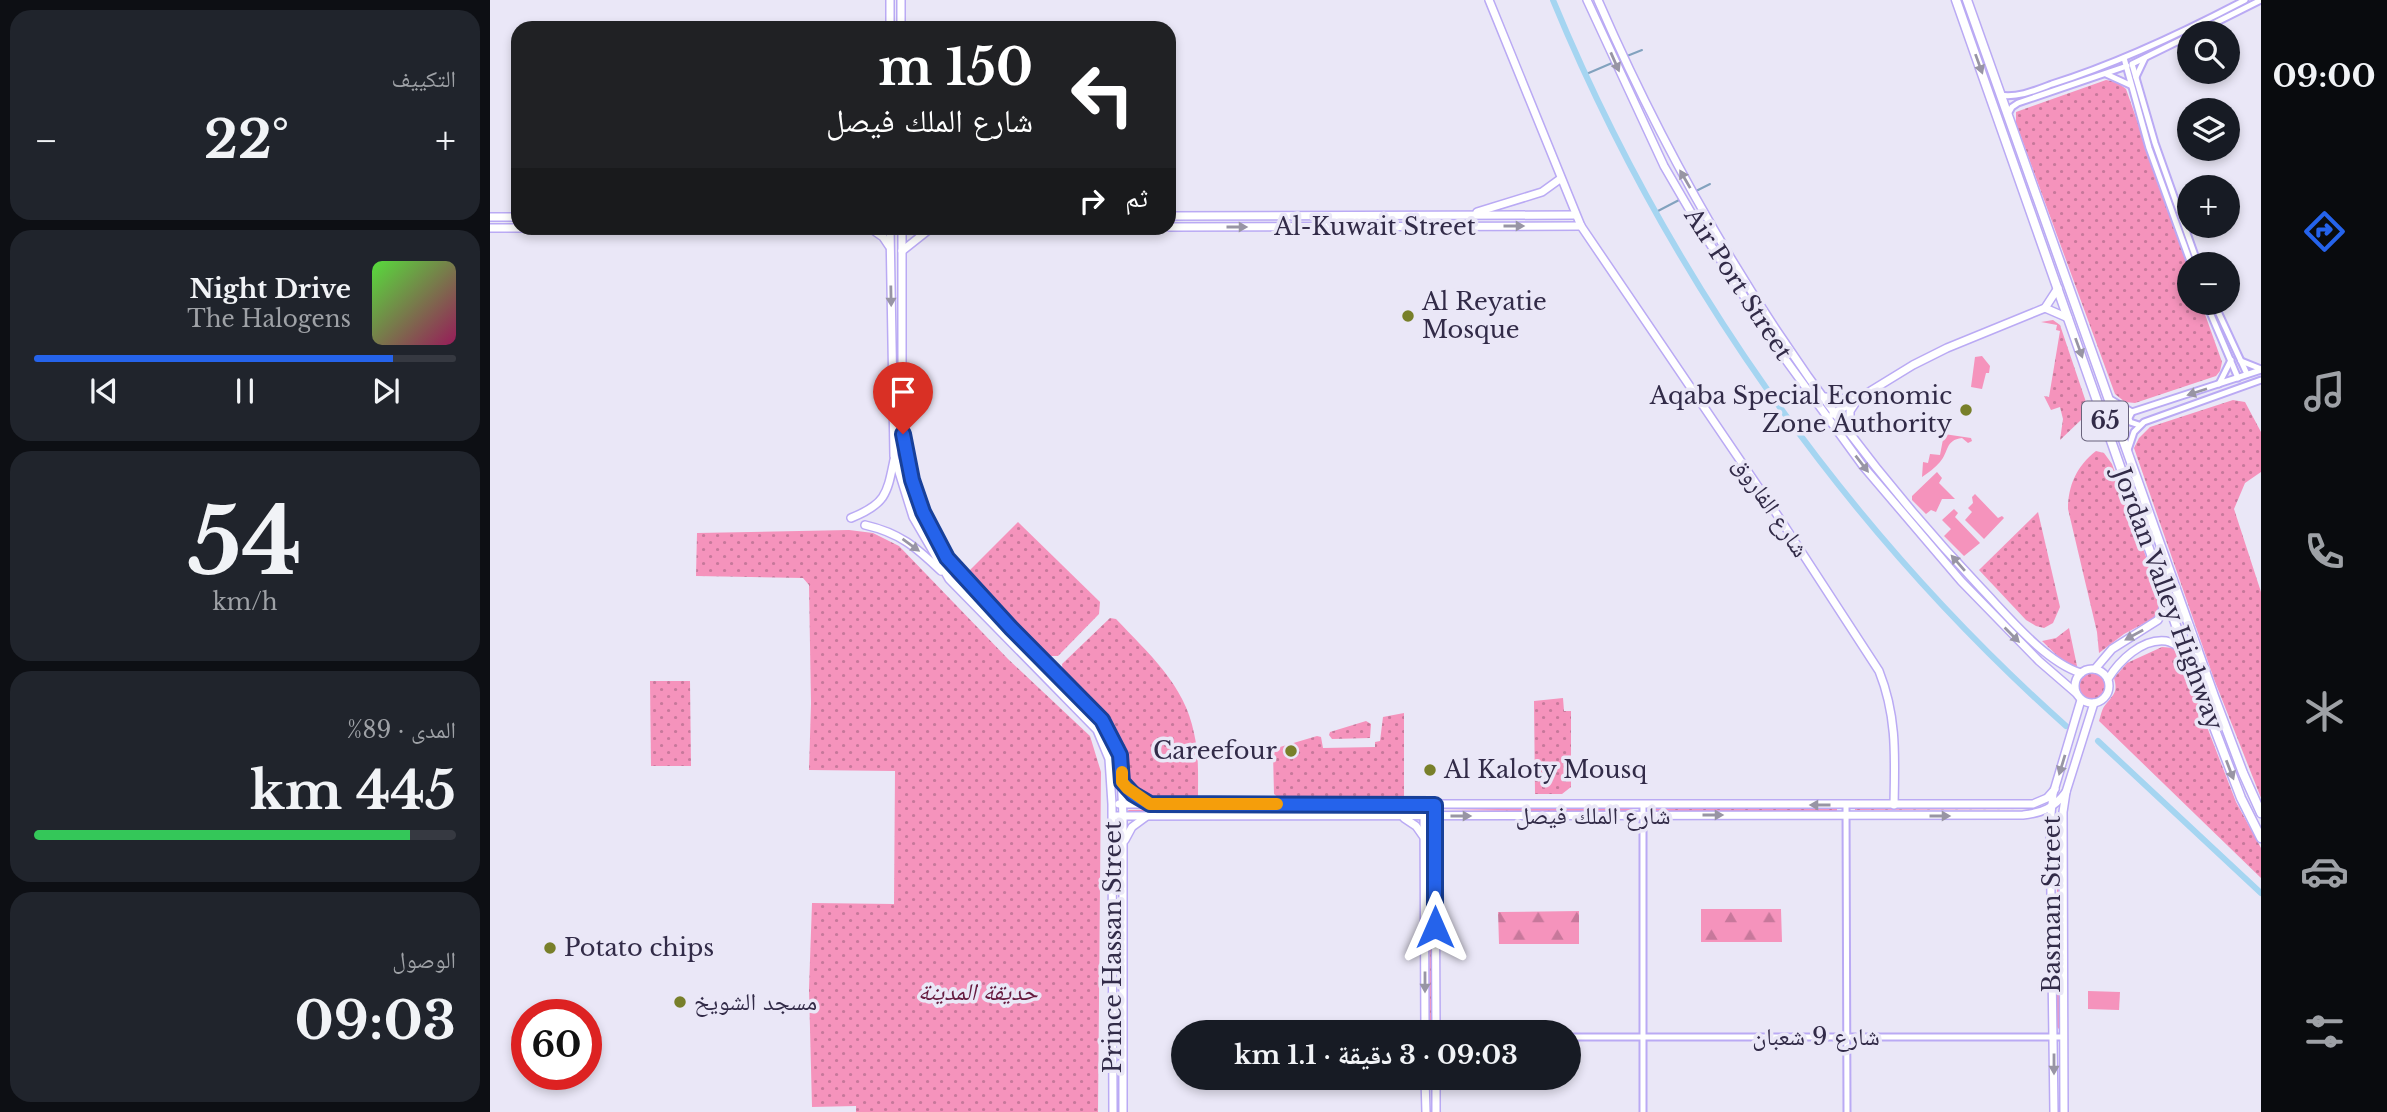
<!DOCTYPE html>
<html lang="ar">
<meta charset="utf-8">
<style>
body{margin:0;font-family:"Libre Baskerville","Noto Naskh Arabic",serif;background:#20242c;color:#f1f3f6;direction:rtl;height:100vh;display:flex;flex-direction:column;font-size:26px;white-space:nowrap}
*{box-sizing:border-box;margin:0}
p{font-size:23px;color:#9ea1a6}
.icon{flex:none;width:38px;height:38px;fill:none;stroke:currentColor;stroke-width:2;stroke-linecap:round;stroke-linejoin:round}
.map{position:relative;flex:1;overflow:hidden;direction:ltr}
.drawer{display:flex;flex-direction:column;gap:10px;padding:10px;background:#0d0f14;width:490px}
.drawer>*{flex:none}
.top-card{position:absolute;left:21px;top:21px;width:665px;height:214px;border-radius:21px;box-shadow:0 4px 10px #0003;direction:rtl;background:#202124;color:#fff;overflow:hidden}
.tools{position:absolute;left:1687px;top:21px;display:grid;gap:14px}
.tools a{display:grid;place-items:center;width:63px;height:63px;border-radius:50%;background:#171b24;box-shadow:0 4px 10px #0003;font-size:35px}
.speed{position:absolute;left:21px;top:999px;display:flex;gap:14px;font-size:35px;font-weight:700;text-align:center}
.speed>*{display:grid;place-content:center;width:91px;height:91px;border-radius:50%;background:#171b24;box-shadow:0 4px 10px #0003;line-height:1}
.speed .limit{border:10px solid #d22;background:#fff;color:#111}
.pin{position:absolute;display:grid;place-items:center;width:60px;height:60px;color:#fff;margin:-72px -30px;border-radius:50% 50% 50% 0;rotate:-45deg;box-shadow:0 0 7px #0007}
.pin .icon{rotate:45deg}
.me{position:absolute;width:77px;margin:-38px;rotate:0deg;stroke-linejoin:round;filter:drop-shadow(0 0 5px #0008)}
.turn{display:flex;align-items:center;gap:24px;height:147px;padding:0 28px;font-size:32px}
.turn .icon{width:91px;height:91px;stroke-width:2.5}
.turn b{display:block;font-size:49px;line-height:60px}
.then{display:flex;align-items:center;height:66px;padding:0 28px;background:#0003;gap:14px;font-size:26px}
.big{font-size:52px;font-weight:700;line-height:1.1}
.drawer .widget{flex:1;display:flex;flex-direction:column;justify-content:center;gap:10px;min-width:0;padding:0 24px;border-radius:21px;background:#20242c}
.drawer .dial{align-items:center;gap:0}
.dial b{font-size:91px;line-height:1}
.song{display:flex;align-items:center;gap:21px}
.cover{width:84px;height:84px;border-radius:10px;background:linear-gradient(135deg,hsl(110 70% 55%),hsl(330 70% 35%))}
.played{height:7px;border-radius:4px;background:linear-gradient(90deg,#2563eb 85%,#363941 85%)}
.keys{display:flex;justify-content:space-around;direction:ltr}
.heat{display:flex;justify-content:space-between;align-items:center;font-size:38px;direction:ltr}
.charge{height:10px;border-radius:5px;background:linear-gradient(90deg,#34c759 89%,#363941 0)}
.trip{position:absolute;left:681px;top:1020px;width:410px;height:70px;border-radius:35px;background:#171b24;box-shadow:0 4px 10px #0003;font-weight:700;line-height:70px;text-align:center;direction:rtl}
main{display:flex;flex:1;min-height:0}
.dock{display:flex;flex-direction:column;width:126px;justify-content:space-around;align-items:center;background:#090b0e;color:#9ea1a6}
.dock .icon{width:49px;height:49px}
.dock .on{color:#2563eb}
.dock b{font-size:32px;color:#f1f3f6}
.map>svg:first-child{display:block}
</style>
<main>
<nav class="dock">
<b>09:00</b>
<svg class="icon on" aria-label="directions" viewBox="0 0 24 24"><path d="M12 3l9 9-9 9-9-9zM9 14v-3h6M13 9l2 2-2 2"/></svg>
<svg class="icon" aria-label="music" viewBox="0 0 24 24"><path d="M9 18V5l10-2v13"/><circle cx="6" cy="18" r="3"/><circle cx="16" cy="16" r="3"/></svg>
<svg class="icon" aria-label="phone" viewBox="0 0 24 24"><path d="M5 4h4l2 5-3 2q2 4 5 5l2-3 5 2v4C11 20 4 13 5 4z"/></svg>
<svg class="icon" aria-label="climate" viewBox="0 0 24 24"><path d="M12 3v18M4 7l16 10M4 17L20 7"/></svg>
<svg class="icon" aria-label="car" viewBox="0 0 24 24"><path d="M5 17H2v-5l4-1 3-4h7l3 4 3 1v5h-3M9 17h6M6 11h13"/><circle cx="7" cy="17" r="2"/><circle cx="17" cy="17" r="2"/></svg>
<svg class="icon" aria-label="filters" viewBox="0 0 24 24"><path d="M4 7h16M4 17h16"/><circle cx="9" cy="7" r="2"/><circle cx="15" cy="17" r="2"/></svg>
</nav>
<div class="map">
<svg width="1771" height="1112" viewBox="0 0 1771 1112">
<defs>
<pattern id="grass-tufts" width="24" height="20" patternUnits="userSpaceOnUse" patternTransform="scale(1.75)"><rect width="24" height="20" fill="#f593bc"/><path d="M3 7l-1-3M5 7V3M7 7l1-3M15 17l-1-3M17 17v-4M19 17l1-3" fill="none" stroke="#c7789b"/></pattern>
<pattern id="forest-firs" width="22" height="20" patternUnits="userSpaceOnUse" patternTransform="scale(1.75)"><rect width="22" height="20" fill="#f593bc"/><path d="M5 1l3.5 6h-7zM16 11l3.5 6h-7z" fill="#c7789b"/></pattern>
<pattern id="park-dots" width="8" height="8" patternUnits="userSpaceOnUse" patternTransform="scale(1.75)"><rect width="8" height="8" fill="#f593bc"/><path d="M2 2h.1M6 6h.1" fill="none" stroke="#c7789b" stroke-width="1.8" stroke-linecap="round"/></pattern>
</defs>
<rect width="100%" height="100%" fill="#eae7f7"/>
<g fill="url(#grass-tufts)">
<polygon points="819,807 925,807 930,810 783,811 807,811"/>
<polygon points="1132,807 1143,810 1127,812 952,810"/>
</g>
<g fill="url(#forest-firs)">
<polygon points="1211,909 1291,909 1292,942 1211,942"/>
<polygon points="1089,911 1089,944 1009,944 1008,912"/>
</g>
<g fill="url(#park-dots)">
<polygon points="1616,80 1627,82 1636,89 1699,269 1699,303 1711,303 1732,362 1730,371 1726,376 1645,403 1635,402 1625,394 1526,123 1526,112"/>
<polygon points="1563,320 1570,325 1596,402 1591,420 1570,440 1573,419 1570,407 1561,410 1554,396 1559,397 1570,331 1566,330 1567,325 1551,322"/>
<polygon points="1743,400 1755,402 1771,432 1771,472 1755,483 1744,509 1771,592 1771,798 1724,679 1644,448 1649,438 1660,427"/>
<path d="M 1606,451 L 1614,453 L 1622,464 L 1673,603 L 1664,618 L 1634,634 L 1609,653 L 1607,632 L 1578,509 C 1578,485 1587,466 1606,451 Z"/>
<polygon points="1548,512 1570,607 1563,623 1554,628 1546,626 1536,620 1489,570"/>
<polygon points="528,522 610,602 609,614 568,656 555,656 478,572"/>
<polygon points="359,530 383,533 409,546 518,659 600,736 611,772 608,1112 366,1112 366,1106 322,1107 319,989 322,903 404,904 405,771 319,770 321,704 319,585 313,578 206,576 207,533"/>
<path d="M 620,618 L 626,619 C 658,653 695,685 704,733 C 709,754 708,776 708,798 L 639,798 C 637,735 615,716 573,675 L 572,664 Z"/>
<polygon points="1579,628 1587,666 1586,668 1580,668 1552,641 1566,638"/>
<path d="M 1672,647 L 1684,648 L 1690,657 L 1746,802 L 1771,848 L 1771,878 L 1609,721 C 1611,715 1612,708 1616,704 C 1624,694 1628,692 1624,678 L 1637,663 Z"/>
<circle cx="1602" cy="686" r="15"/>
<polygon points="160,681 200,681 201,766 161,766"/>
<polygon points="1073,698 1074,711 1081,711 1081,787 1072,794 1045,794 1044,701"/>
<polygon points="914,713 914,798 790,799 784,794 783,753 790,747 827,736 831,737 833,748 885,747 885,742 890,741 893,717"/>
<polygon points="876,721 881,724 880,738 842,739 839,735 840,732"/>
<polygon points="1347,807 1347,811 1160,812 1160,809"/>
<polygon points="770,808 770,810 639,812 638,810"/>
<polygon points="1552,808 1556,809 1365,810 1365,809"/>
<polygon points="940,821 942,821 943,1026 941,1028 939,1026"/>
<polygon points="1567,821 1569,831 1570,1030 1567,1027"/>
</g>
<g fill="#f593bc">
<polygon points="1492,356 1500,366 1499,373 1496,373 1492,389 1481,387 1485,357"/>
<path d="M 1454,434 L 1481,438 L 1482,441 L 1478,443 L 1472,438 C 1455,440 1459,452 1450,462 C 1445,468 1438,473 1432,477 L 1433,462 L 1438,463 L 1440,454 L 1450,455 Z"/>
<polygon points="1447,472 1452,478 1449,483 1465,499 1452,499 1446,512 1441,510 1436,514 1422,500 1422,496"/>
<polygon points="1485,494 1508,518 1512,516 1514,518 1494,539 1475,520 1482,512 1478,508 1483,503 1482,497"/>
<polygon points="1464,509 1468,513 1465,517 1490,543 1474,556 1454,536 1461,529 1452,520"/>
<polygon points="1598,991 1630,992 1629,1010 1598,1009"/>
</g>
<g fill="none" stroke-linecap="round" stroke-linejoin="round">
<g stroke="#82a2be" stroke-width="2">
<polyline points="1137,56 1152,50"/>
<polyline points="1094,75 1122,63"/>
<polyline points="1206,191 1220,184"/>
<polyline points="1166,212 1191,199"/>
</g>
<g stroke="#a5d5f1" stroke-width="6">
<path d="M 1063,0 C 1176,274 1354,528 1576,726"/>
<polyline points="1608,741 1771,893"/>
</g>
<defs>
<g id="minor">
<polyline points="1705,33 1771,0"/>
<polyline points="1699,36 1642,64 1665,143 1708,264"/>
<polyline points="1634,58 1659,148 1701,264"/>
<polyline points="1616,74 1640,85"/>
<polyline points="1646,77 1655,58"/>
<path d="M 1510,95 C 1528,98 1546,90 1562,84 C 1629,63 1692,33 1755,0"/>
<polyline points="1518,114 1522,107 1528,103 1637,66"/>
<polyline points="1716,303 1748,378"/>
<polyline points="1724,303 1757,374"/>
<polyline points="1751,361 1771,369"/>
<polyline points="1729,384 1741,360"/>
<polyline points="1620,399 1642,412 1771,370"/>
<polyline points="1642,412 1639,418 1640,422 1649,425"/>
<polyline points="1638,450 1644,432 1654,422 1771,380"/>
<polyline points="1356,805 1357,1112"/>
<polyline points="1078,1037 1573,1037"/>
<polyline points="1153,1112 1153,805"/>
</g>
<g id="major">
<polyline points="411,0 411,28"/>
<path d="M 999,0 L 1091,226 L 1290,519 L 1389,671 C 1407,716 1405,756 1404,805"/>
<polyline points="1097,0 1174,166 1213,233 1290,352 1373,466 1471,581 1549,661 1586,693"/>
<path d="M 1108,0 C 1202,216 1329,417 1491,588 C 1517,615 1555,662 1591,673"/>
<polyline points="400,28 400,0"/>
<polyline points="987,212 1052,192 1070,179"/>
<polyline points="679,216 1085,215"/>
<polyline points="0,217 28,217"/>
<polyline points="679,227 1091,226"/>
<polyline points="0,228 356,228"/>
<polyline points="380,228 393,237 399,246"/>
<polyline points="400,228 404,456 423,517 459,579 607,730 619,759 622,804 623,1112"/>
<path d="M 412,228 C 412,269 412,310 412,351 C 412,443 415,508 477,581 L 612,720 L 630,755 L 633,816 L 633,1112"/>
<polyline points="412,251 441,228"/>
<polyline points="1555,308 1578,318"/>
<polyline points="1335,397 1365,400"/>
<polyline points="1343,414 1423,365 1457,348 1555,308 1568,288"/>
<polyline points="1360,431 1360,411 1366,402"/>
<path d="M 361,518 C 396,504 397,494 404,460"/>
<path d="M 375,525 C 410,533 426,547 451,571"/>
<circle cx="1602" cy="686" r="17"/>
<polyline points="1605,669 1622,649 1668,620 1677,600"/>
<path d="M 1618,679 C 1629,661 1652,638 1676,641 C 1683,642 1689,647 1695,651"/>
<polyline points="632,782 643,794 660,804"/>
<polyline points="629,804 1543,804 1557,798 1565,789"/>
<polyline points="934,813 935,1032"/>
<polyline points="945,813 946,1032"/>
<path d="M 623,816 L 1533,815 C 1552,813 1564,808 1576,792"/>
<polyline points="914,818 926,826 933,836"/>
<polyline points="635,840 642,827 657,816"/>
<polyline points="935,1078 936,1112"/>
<polyline points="946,1078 946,1112"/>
<polyline points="1564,1112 1560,824 1563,794 1591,700"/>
<polyline points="1574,1112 1573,812 1576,792 1604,703"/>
</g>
<g id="highway">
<polyline points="1466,0 1695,651 1751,798 1771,838"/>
<polyline points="1477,0 1724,696 1753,773 1771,813"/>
</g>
</defs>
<use href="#minor" stroke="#baaaf4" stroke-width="9"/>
<use href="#major" stroke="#baaaf4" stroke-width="10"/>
<use href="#highway" stroke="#baaaf4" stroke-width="11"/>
<use href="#minor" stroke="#fff" stroke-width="5"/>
<use href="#major" stroke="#fff" stroke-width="7"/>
<use href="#highway" stroke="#fff" stroke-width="8"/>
</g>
<defs><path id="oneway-solid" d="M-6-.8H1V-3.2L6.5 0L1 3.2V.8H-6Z" transform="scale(1.75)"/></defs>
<g fill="#9895a4">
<use href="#oneway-solid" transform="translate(1125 62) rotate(66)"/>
<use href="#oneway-solid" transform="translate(1489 64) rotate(70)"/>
<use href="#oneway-solid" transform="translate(1195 179) rotate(-120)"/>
<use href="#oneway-solid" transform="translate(1024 226)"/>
<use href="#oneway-solid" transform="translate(747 227)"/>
<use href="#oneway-solid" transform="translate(401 296) rotate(89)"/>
<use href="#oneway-solid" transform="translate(1589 348) rotate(70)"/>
<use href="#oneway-solid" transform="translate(1707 392) rotate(162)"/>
<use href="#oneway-solid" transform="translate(1372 464) rotate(52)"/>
<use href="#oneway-solid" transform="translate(421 545) rotate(36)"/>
<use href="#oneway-solid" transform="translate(1468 563) rotate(-131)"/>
<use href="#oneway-solid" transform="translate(1522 635) rotate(45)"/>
<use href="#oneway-solid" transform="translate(1644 635) rotate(151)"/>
<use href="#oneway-solid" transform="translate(1572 765) rotate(107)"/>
<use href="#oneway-solid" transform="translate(1740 770) rotate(69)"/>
<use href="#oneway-solid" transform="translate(1330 805) rotate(180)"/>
<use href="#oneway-solid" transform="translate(1223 815)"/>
<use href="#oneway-solid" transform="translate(971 816)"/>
<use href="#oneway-solid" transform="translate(1450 816)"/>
<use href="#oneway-solid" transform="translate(935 982) rotate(90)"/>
<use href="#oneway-solid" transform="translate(1564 1064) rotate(90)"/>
</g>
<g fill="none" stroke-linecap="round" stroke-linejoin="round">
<defs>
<polyline id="route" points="413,434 422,480 433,512 457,558 521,628 612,720 630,755 632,782 643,794 660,804 945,805 945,927"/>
</defs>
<use href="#route" stroke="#184099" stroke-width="18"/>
<use href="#route" stroke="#2563eb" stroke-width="12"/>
<polyline stroke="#f59e0b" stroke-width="12" points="632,772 632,782 637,788 660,804 787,804"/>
</g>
<g fill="#787f2a" stroke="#eae7f7" stroke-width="2.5">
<circle cx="918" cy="316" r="7"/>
<circle cx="1476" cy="410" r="7"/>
<circle cx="801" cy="751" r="7"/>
<circle cx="940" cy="770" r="7"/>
<circle cx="60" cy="948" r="7"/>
<circle cx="190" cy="1002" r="7"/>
</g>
<g text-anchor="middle" stroke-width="7" stroke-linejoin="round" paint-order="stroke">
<rect fill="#eae7f7" stroke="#69637c" stroke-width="2" x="1592" y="401.5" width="46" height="39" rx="5"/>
<g font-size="23" font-weight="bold" fill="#322b48">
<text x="1615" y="429">65</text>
</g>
<g font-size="24" fill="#322b48" stroke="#eae7f7">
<text x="885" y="235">Al-Kuwait Street</text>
<text transform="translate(1248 284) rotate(57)" y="8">Air Port Street</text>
<text transform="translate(1281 507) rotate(56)" y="8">شارع الفاروق</text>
<text transform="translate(1678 599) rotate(70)" y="8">Jordan Valley Highway</text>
<text x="1103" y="824">شارع الملك فيصل</text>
<text transform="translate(1562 904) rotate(-90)" y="8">Basman Street</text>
<text transform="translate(623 947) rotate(-90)" y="8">Prince Hassan Street</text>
<text x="1326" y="1045">شارع 9 شعبان</text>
</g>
<g font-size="24" fill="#322b48" stroke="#eae7f7" text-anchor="start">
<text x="932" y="310">Al Reyatie<tspan x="932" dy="28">Mosque</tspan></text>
<text x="1462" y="404" text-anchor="end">Aqaba Special Economic<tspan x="1462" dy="28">Zone Authority</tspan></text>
<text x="787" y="759" text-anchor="end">Careefour</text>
<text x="954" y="778">Al Kaloty Mousq</text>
<text x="74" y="956">Potato chips</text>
<text x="204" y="1010">مسجد الشويخ</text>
</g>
<g font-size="24" font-style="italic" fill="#651a3f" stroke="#eae7f7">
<text x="488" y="1000">حديقة المدينة</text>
</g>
</g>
</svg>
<div class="tools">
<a><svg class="icon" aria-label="search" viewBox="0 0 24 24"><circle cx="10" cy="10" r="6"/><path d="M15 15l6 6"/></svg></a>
<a><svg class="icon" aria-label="layers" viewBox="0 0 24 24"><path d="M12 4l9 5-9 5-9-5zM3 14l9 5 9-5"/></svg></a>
<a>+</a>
<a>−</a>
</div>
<div class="speed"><div class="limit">60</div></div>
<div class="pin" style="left:413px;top:434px;background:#d93025"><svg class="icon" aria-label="arrive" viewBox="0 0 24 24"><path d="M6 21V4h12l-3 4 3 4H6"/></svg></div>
<svg class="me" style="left:945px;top:927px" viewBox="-20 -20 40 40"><path d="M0-17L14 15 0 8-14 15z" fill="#2563eb" stroke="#fff" stroke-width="4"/></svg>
<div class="trip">09:03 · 3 دقيقة · 1.1 km</div>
<div class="top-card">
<div class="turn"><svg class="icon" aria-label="left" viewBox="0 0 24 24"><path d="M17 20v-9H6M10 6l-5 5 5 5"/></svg><div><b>150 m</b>شارع الملك فيصل</div></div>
<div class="then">ثم<svg class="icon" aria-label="right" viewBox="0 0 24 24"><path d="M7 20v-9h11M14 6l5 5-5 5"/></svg></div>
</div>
</div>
<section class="drawer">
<div class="widget"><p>التكييف</p>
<div class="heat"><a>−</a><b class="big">22°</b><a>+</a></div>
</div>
<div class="widget">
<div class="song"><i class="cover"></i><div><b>Night Drive</b><p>The Halogens</p></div></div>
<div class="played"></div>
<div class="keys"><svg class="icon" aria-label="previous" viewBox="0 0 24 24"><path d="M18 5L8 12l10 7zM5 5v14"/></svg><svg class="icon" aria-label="pause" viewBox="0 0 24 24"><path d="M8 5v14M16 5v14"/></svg><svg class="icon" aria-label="next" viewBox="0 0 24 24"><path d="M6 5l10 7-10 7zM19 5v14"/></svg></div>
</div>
<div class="widget dial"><b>54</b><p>km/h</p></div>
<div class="widget"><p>المدى · 89%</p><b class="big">445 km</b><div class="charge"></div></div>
<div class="widget"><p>الوصول</p><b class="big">09:03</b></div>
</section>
</main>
